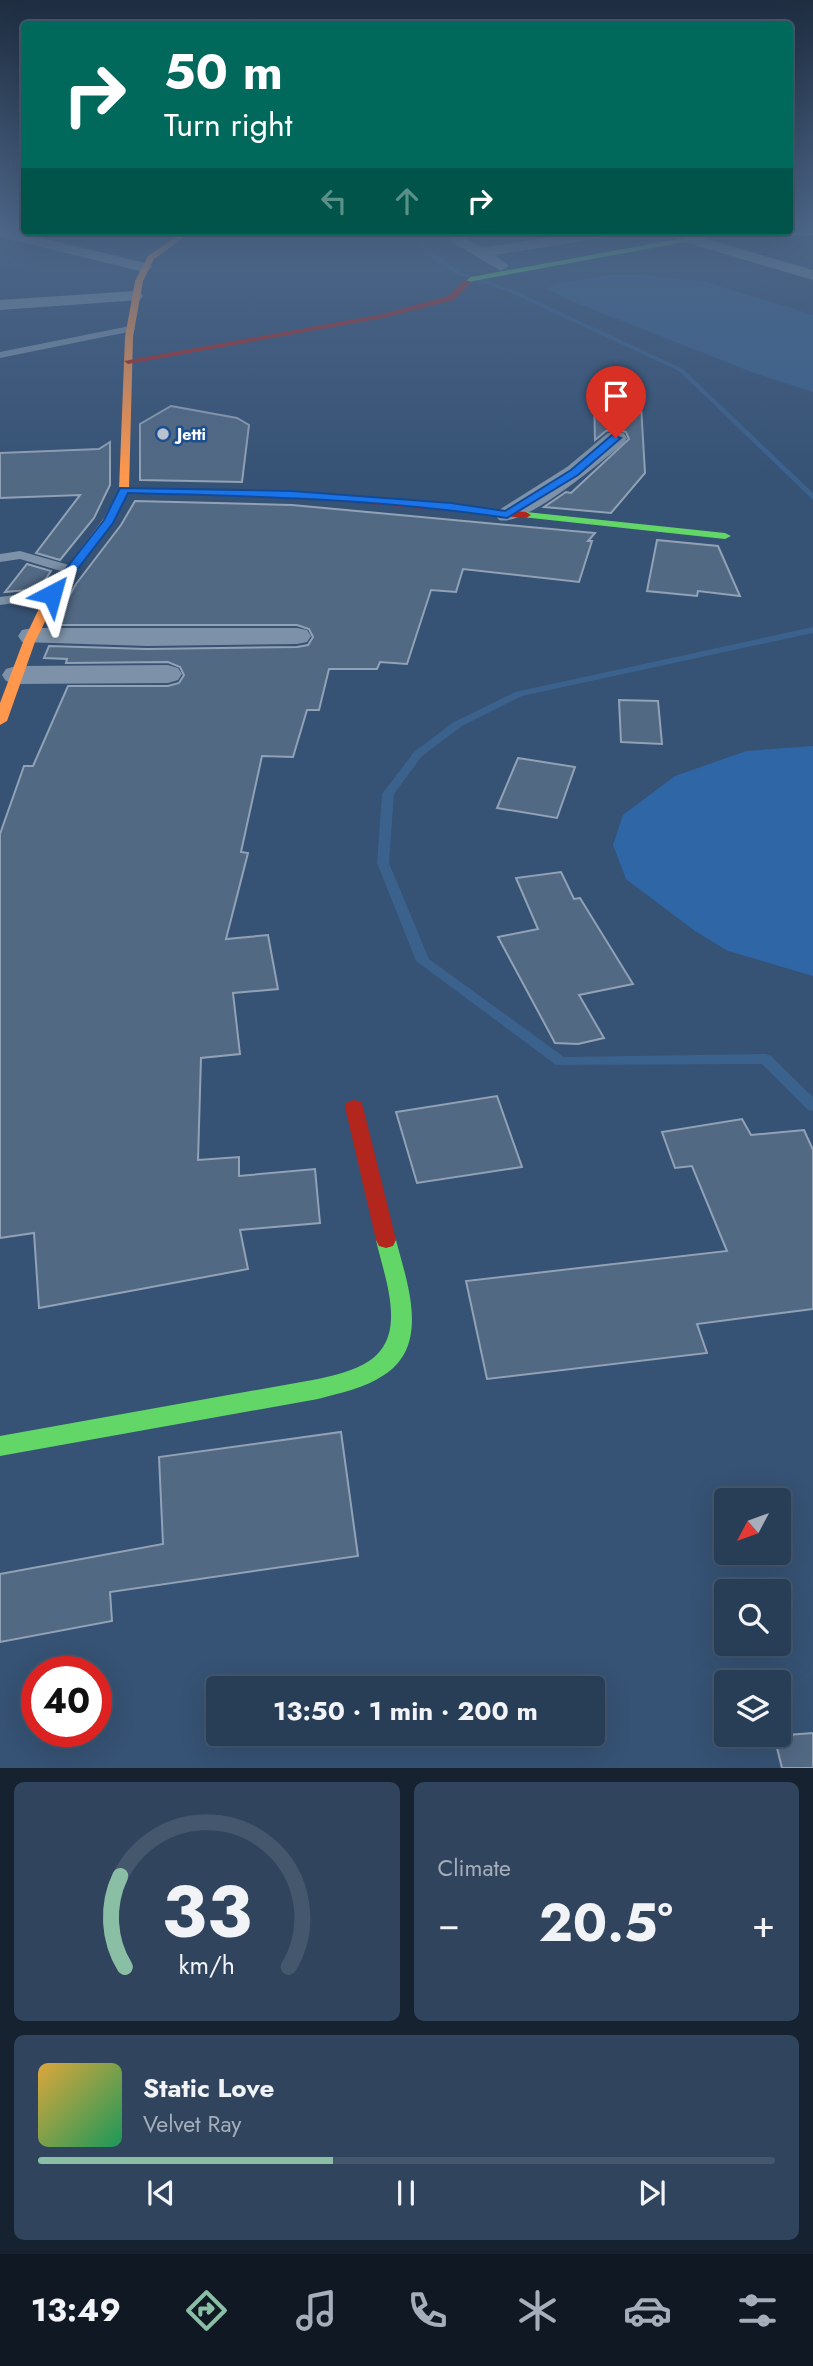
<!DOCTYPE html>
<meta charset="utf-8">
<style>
body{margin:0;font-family:Jost,sans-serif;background:#30455d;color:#f1f3f6;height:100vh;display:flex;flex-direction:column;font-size:26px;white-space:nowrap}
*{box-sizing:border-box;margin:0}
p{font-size:23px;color:#a5aeba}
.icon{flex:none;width:38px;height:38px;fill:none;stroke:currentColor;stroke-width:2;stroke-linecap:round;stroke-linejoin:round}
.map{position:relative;height:1768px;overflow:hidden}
.details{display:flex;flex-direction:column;gap:14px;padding:14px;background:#162230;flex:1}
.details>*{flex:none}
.banner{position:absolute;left:21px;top:21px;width:772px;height:214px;border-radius:7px;box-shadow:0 7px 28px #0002,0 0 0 2px #44576d;background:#00695c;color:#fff;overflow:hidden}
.needle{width:46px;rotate:229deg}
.tools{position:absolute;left:714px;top:1488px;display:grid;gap:14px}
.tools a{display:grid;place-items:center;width:77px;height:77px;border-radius:7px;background:#283e57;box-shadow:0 7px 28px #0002,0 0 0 2px #44576d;font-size:35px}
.speed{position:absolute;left:21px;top:1656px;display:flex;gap:14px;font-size:35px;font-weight:700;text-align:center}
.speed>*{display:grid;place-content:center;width:91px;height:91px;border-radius:50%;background:#283e57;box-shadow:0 7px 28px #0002,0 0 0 2px #44576d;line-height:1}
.speed .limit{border:10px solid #d22;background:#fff;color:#111}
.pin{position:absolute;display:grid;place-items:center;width:60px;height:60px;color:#fff;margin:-72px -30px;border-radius:50% 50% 50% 0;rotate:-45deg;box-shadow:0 0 7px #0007}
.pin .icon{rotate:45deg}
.me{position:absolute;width:77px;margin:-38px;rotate:39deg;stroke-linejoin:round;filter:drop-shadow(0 0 5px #0008)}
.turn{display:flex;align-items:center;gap:24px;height:147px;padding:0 28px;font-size:32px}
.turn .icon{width:91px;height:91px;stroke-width:2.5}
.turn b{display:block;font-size:49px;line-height:60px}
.lanes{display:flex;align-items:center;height:66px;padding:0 28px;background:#0003;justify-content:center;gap:35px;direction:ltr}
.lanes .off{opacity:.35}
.big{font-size:52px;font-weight:700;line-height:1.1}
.details .widget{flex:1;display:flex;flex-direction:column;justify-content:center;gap:10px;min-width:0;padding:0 24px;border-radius:10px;background:#30455d}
.details .dial{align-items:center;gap:0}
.dial svg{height:182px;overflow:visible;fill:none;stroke:#44576d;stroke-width:7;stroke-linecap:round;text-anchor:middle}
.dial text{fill:#f1f3f6;stroke:none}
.song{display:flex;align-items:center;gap:21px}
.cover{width:84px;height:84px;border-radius:10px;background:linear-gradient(135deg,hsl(40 70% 55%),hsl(150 70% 35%))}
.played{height:7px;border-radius:4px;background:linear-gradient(90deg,#8abfa5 40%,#44576d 40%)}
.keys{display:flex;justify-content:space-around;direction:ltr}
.heat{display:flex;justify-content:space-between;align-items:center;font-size:38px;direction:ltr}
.details .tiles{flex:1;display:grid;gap:14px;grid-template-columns:1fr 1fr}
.widget:last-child{grid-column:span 2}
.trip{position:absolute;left:206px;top:1676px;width:399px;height:70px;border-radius:7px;background:#283e57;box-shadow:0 7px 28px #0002,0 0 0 2px #44576d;font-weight:700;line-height:70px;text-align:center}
.tabs{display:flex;height:112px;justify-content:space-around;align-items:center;background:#101923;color:#a5aeba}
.tabs .icon{width:49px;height:49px}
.tabs .current{color:#8abfa5}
.tabs b{font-size:32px;color:#f1f3f6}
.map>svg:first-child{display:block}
</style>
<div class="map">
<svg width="813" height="1768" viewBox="0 0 813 1768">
<rect width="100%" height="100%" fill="#365274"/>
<polygon fill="#2f66a5" points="813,746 813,976 728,951 695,931 626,879 613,845 623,815 675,776 746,751"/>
<polygon fill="#3b618d" points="610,275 641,275 706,282 813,315 813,392 754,373 564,298 547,289 559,283"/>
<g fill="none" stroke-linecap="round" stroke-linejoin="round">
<g fill="#3b618d" fill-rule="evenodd">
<polygon points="417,231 423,231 422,240 427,249 460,272 511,289 683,369 813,493 813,500 679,371 507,291 456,274 423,251 416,240"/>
<polygon points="813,627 813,633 522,696 462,726 422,756 394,794 389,863 429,959 564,1057 766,1054 771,1056 813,1097 813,1111 808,1110 762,1064 556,1065 416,961 377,863 382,794 414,752 454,722 515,692"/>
</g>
</g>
<g fill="#526984" stroke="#92a2b6" stroke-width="2">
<polygon points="594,395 634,396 634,405 641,405 645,473 611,513 544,507 566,492 571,493 629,439 626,432 616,429 606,431 595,440"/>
<polygon points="171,406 237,418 249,425 242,482 140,480 140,424"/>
<polygon points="110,442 110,485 94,518 60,560 36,553 80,495 0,498 0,453 99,449"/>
<polygon points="135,501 292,505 595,533 588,541 592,541 579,582 463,569 456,592 431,590 407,664 380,662 377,669 329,669 319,710 307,710 293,757 262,756 241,852 248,853 226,939 268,935 278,989 233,993 240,1054 201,1058 198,1160 239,1157 239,1176 315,1169 320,1223 240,1230 248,1269 39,1308 34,1233 0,1238 0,834 24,766 33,766 68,686 168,686 179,683 184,675 180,667 168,662 66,663 67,659 44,658 49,646 147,649 297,647 308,645 313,637 309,629 297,625 53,625 76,584 121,525"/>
<polygon points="657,540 718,546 740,596 698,591 697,596 647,591"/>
<polygon points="27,564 51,571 39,589 5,592"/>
<polygon points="619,700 658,701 662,744 621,742"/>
<polygon points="518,758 575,767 557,818 497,808"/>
<polygon points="561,872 574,899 580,898 633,984 579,995 604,1038 578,1044 555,1043 498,937 538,929 516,878"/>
<polygon points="497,1096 522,1167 417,1183 396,1112"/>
<polygon points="742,1119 751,1135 804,1130 813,1150 813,1309 697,1324 707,1353 487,1379 466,1281 727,1251 692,1166 675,1168 662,1132"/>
<polygon points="341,1432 358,1556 110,1592 112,1621 0,1642 0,1574 163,1544 159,1457"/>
<polygon points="813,1733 813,1768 782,1768 774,1736"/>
</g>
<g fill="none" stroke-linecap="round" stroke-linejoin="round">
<g fill="#7d92a8" fill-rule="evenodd">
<polygon points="130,326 135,329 133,331 0,358 0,352"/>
<polygon points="20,551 76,567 77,570 71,574 20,559 0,562 0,554"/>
<polygon points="52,590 57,591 57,597 0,605 0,597"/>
</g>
<g fill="#7d92a8" fill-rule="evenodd">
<polygon points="0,228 150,264 152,267 144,272 0,237"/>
<polygon points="448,231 464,231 464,237 482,248 586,231 622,231 614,236 495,255 509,266 501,271 452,242"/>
<polygon points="689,234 813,270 813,280 684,242 681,239 684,236"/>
<polygon points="134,291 140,292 143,296 140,300 0,310 0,300"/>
<path d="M 616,432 L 624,433 L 627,438 L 624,443 C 602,461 525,527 499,520 L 495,515 L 499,510 L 567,467 L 608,433 Z"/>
<polygon points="32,628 297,628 307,630 311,636 307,642 297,644 147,646 22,642 18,636 22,630"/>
<polygon points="168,665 178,668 182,674 178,680 168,683 16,684 6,681 2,675 6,669 16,666"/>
</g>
<g fill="#63d668" fill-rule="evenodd">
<polygon points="813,231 813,235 717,236 473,281 468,284 464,282 471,277 717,232"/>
<polygon points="526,512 725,533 731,536 725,539 522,517 522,513"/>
<path d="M 386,1232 L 393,1234 L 396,1240 C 407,1283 431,1345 384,1375 C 365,1388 340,1393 318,1399 L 0,1456 L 0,1436 L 318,1379 C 335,1375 354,1371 369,1361 C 409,1335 384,1277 376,1240 L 379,1234 Z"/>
</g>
<polygon fill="#ff974d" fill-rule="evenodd" points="185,231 193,231 154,259 143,281 133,337 129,490 114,519 57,597 35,642 7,721 0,725 0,703 23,642 45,596 104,518 119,490 125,337 135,281 148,256"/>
<g fill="#b3261e" fill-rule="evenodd">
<polygon points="465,280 472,282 454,300 383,318 128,364 124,361 383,314 448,296"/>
<polygon points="120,488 292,491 526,512 531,515 526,518 292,497 124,493 120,492"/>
<polygon points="354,1100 361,1102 363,1107 396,1240 393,1246 386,1248 379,1246 376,1240 345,1107 347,1102"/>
</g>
</g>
<linearGradient id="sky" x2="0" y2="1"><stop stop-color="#1e2d40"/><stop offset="0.48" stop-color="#4c6688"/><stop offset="1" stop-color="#4c6688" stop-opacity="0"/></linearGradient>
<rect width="813" height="475" fill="url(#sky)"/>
<path fill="#1a73e8" stroke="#114b97" stroke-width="2" d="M 612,435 L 621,438 L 578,475 L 507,518 C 381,499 255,496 128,493 L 113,523 L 56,597 L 46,594 L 104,520 L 120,488 L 292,491 L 451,503 L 505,511 L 571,470 Z"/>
<circle fill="#b9c2ce" stroke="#1b4f8f" stroke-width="2.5" cx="163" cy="434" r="7"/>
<g text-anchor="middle" stroke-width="5" stroke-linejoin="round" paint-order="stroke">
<g font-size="16" font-weight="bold" fill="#fff" stroke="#1b4f8f" text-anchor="start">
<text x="177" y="440">Jetti</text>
</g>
</g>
</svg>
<div class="tools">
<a><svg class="needle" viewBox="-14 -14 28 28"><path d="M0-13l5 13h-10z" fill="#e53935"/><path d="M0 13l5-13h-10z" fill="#a5aeba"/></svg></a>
<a><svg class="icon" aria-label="search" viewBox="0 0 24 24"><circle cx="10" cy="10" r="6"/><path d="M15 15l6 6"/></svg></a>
<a><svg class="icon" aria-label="layers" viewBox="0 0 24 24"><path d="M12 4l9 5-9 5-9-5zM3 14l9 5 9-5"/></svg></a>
</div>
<div class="speed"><div class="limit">40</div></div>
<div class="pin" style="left:616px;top:438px;background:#d93025"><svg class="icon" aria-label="arrive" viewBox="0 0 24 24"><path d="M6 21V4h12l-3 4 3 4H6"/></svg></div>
<svg class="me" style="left:52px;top:594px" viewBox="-20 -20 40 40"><path d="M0-17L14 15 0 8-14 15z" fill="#1a73e8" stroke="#fff" stroke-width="4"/></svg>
<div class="trip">13:50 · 1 min · 200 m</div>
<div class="banner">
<div class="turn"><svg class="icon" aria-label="right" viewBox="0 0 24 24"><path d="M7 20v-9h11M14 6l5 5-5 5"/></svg><div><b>50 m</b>Turn right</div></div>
<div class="lanes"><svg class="icon off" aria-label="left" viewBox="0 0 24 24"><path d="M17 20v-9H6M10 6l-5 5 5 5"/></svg><svg class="icon off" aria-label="ahead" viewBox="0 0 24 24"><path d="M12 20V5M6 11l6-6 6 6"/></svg><svg class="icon" aria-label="right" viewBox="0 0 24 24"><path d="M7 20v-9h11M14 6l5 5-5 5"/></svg></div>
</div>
</div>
<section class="details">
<div class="tiles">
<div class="widget dial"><svg viewBox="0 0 100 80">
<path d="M14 69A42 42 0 1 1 86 69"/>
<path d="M14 69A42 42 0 0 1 12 29" stroke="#8abfa5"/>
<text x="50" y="56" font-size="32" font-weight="700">33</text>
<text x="50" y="72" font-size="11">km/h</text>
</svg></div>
<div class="widget"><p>Climate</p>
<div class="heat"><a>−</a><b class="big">20.5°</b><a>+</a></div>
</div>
<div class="widget">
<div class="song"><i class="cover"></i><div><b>Static Love</b><p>Velvet Ray</p></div></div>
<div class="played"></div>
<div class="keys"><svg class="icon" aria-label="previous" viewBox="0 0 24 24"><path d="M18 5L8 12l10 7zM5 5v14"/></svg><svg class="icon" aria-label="pause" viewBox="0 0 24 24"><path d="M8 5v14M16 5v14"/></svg><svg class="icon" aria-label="next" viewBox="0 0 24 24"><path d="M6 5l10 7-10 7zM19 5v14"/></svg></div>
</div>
</div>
</section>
<nav class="tabs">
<b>13:49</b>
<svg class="icon current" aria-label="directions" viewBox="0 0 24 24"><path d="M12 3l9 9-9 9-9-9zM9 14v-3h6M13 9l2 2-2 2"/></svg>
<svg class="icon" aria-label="music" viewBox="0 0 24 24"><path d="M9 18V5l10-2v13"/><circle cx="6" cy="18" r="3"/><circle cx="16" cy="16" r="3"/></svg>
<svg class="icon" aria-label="phone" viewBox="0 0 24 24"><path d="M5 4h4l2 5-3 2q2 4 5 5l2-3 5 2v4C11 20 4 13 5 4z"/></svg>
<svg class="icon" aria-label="climate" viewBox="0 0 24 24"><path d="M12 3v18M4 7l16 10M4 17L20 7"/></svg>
<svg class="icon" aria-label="car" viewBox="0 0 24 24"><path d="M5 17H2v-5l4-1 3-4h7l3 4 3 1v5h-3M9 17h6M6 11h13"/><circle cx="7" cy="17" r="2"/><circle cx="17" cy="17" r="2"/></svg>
<svg class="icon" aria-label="filters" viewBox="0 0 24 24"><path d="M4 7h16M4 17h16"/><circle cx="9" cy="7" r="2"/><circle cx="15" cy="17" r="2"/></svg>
</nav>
